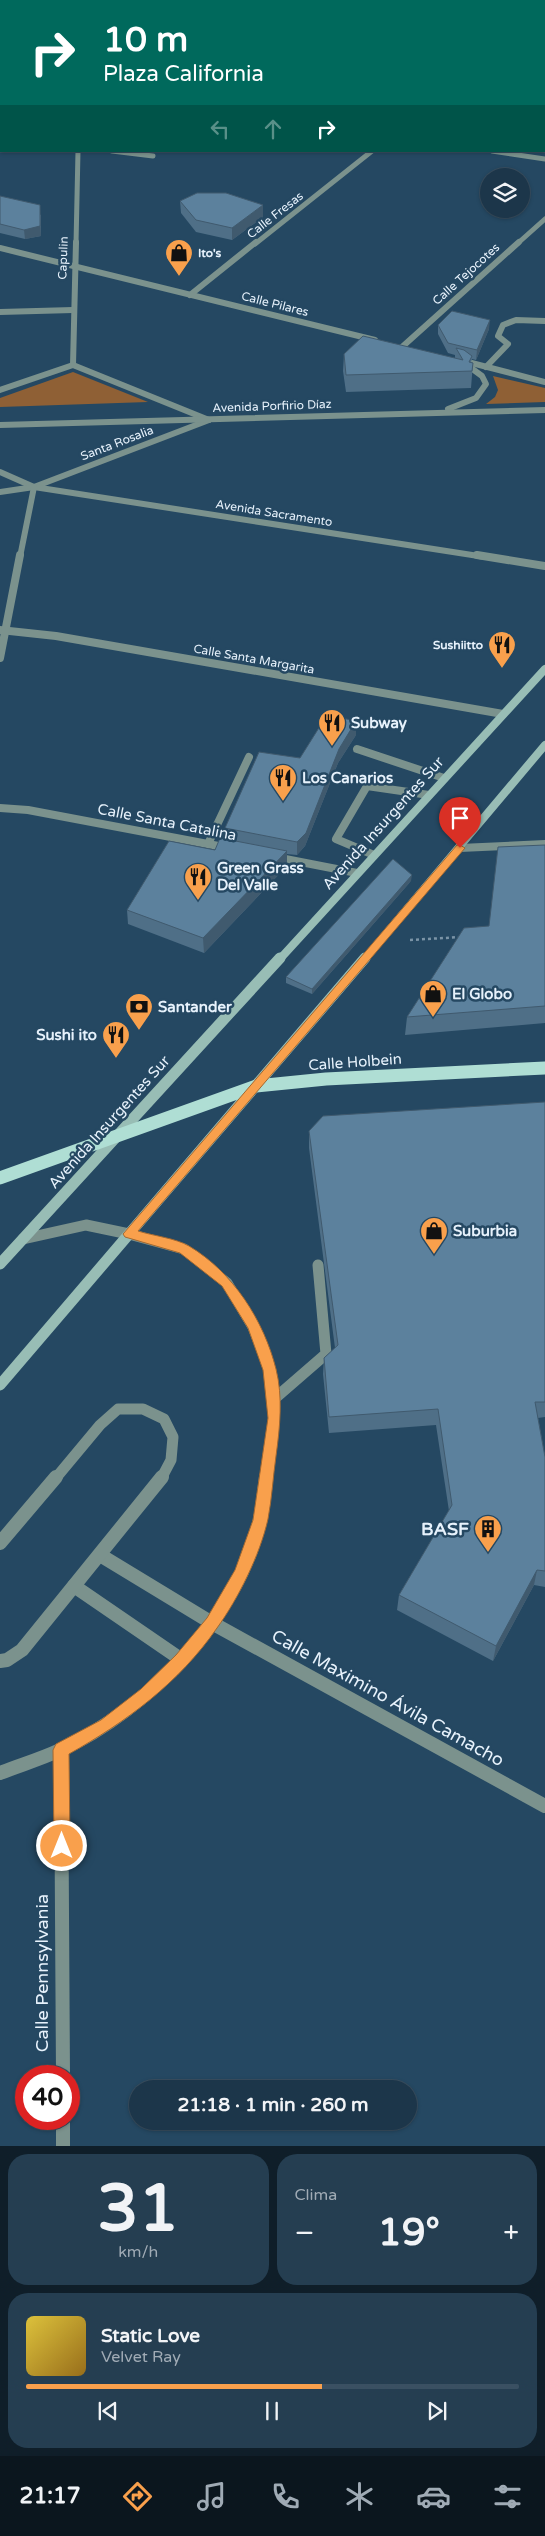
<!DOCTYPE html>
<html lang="es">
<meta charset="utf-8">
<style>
body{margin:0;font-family:"Varela Round",sans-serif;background:#253e51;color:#f1f3f6;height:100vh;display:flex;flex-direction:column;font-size:19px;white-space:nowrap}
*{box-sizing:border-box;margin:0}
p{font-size:16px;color:#a0abb5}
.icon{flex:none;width:28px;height:28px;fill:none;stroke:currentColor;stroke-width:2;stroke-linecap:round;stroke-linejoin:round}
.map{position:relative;height:2146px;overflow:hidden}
.panel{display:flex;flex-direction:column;gap:8px;padding:8px;background:#0f1e29;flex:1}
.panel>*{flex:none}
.banner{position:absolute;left:0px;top:0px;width:545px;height:152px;box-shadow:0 1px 4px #0004,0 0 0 1px #3a5062;background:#00695c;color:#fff;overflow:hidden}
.fabs{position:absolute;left:480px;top:168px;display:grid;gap:10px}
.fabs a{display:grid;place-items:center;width:50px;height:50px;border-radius:50%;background:#1c364a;box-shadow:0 1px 4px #0004,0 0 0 1px #3a5062;font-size:25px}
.speed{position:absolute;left:15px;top:2065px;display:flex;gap:10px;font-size:25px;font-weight:700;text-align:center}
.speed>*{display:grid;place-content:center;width:65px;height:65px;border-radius:50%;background:#1c364a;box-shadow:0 1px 4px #0004,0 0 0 1px #3a5062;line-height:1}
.speed .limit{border:8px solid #d22;background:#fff;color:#111}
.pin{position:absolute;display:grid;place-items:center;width:42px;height:42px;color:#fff;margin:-51px -21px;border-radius:50% 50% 50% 0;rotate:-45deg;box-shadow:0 0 5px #0007}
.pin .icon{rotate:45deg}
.me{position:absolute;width:55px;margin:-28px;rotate:0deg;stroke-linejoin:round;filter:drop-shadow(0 0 4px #0008)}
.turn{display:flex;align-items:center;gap:18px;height:105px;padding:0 20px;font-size:22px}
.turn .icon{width:65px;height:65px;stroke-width:2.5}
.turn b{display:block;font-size:35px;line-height:42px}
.lanes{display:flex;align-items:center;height:48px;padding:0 20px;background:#0003;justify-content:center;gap:25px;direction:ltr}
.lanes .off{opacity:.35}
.big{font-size:38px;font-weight:800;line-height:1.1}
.panel .widget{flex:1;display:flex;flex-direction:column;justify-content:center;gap:8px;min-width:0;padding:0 18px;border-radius:20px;background:#253e51}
.panel .dial{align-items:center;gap:0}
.dial b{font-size:65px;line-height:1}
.song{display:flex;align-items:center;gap:15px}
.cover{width:60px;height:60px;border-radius:8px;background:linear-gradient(135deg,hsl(50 70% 55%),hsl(40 70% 35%))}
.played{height:5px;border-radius:2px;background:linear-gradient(90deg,#f9a04c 60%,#3a5062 60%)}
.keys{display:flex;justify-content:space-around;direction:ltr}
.heat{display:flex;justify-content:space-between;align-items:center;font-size:28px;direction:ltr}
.panel .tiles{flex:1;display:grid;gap:8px;grid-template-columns:1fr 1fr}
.widget:last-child{grid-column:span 2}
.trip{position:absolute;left:129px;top:2080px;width:288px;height:50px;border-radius:25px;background:#1c364a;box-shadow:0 1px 4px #0004,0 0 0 1px #3a5062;font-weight:800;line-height:50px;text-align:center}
.tab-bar{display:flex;height:80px;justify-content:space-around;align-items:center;background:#0b161e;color:#a0abb5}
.tab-bar .icon{width:35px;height:35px}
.tab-bar .current{color:#f9a04c}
.tab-bar b{font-size:22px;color:#f1f3f6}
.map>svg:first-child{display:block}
</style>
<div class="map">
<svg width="545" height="2146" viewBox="0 0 545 2146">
<rect width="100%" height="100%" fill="#254862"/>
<g fill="#8f6035">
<polygon points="73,372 148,402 0,407 0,398"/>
<polygon points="493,376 545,388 545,402 486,404 495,397 498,390"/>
</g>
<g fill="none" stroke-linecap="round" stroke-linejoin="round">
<polyline stroke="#7b94a7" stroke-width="2.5" stroke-dasharray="3 3" stroke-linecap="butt" points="410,940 461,937"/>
<g stroke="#7b928d" stroke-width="5">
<polyline points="498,1 500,0"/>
<polyline points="112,151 153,156"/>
</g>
<polyline stroke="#7b928d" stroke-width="6" points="486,367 508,344 498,336 503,325 516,320 545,321"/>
<g stroke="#7b928d" stroke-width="8">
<polyline points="357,749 444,778"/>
<polyline points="208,844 249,757"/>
<polyline points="374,855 336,839 367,786 429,795"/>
</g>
<g stroke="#7b928d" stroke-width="11">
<polyline points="273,1400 326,1354 318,1265"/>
<polyline points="55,1479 100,1425 118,1409 143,1409 164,1419 173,1437 171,1460 161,1479"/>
</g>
<g stroke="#7b928d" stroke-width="14">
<polyline points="0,1543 56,1477"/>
<polyline points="100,1555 212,1623"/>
<polyline points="74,1586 182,1660"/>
<polyline points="0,1661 7,1660 22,1650 162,1477"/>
</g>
<g stroke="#7b928d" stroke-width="5">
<polyline points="492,151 545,159"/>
<polyline points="76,244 78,151"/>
<polyline points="255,244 372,151"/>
<polyline points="517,244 545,219"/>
</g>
<g stroke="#7b928d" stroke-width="6">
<polyline points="190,295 256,242"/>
<polyline points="0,312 73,310"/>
<polyline points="402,347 519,242"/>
<polyline points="73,365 76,242"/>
<polyline points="0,390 73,365 209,420"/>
<polyline points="0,472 34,487 209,420"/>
<polyline points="0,492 34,487 485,557"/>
<polyline points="20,557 34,487"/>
</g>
<g stroke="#7b928d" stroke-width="8">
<polyline points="477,555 545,566"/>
<polyline points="0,630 56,636 503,714"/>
<polyline points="0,658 20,555"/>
<polyline points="0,808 28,810 229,848"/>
<polyline points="460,848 545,844"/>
<polyline points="275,857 357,873"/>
</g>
<polyline stroke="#7b928d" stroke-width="14" points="212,1623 545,1806"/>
<g stroke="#7b928d" stroke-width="6">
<polyline points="0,248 375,340"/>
<polyline points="460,360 545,382"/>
<polyline points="448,409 476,398 486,384 482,376 467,365"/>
<polyline points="0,425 545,410"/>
</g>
<polyline stroke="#7b928d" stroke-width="11" points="23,1239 86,1225 129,1234 184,1249 227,1283 253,1327 270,1370 274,1418 266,1479"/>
<g stroke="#7b928d" stroke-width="14">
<polyline points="61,1750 63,2076"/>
<path d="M 0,1773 C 20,1765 41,1759 60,1750 C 147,1711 241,1613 260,1519 C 263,1505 264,1491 266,1477"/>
<polyline points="63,2119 63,2146"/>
</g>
<g stroke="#98bdb5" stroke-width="8">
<polyline points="279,960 545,669"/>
<polyline points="364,960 545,745"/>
</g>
<g stroke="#98bdb5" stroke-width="11">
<polyline points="0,1264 280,958"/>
<polyline points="0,1385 365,958"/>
</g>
<polyline stroke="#afded4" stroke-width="13" points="0,1178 256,1086 326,1079 545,1068"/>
</g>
<g fill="#4f6f87">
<polygon points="60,0 400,0 399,1 67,1"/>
<polygon points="1,50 1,69 0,68 0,51"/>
<polygon points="545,70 545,109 544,108 544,71"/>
<polygon points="0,196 41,215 41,236 25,239 0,233"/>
<polygon points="180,201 263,205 263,217 232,240 196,232 181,213"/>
<polygon points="438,325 489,329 476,360 472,359 471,362 473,363 471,388 346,392 343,371 344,354 455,358 455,355 448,353 438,334"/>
<polygon points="356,735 338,763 305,846 297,855 287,854 287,866 204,953 128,924 127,910 215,850 225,839 225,828 300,758"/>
<polygon points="545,845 545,1023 405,1035 407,1017 489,926"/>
<polygon points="411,881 312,994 286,983 286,977"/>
<polygon points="545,1102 545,1417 538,1418 545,1457 545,1587 534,1585 493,1661 397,1610 399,1595 449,1511 436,1425 329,1433 323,1374 324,1358 335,1348 309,1148 309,1131"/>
</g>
<g fill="#405a6e">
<polygon points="388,0 400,0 399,1 386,1"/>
<polygon points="40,205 41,236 25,239 24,230"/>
<polygon points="263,205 263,217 232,240 232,228"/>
<polygon points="490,320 489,329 476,360 477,350"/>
<polygon points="356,721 356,735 338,763 305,846 297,855 297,842 339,749"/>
<polygon points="287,851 287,866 204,953 203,938"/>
<polygon points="412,875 411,881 312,994 312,989"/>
<polygon points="537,1570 534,1585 493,1661 496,1646"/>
</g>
<g fill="#5c819d" stroke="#405a6e">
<polygon points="92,0 388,0 386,1 90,1"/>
<polygon points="1,50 1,60 0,60 0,51"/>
<polygon points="545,70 545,97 544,97 544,71"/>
<polygon points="197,193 226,193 263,205 232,228 196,220 180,201"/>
<polygon points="0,196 40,205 40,226 24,230 0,224"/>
<polygon points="452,311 490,320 477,350 448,343 438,325"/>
<polygon points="363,336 463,360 456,348 464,350 472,356 469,362 473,363 472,371 346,375 344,354"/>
<polygon points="327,715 356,721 339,749 306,833 297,842 225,828 259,752 300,758"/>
<polygon points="220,838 287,851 203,938 127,910 169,841 215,850"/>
<polygon points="545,845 545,1006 407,1017 464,928 489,926 498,847"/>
<polygon points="393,859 412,875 312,989 286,977"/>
<polygon points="545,1102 545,1402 535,1402 545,1457 545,1571 537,1570 496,1646 399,1595 452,1505 438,1409 329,1417 324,1358 338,1345 309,1131 323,1116"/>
</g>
<path fill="#f9a04c" stroke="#a26831" d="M 457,845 L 460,845 L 465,848 L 138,1231 C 154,1236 175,1238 189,1246 C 233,1272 264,1321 276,1369 C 283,1397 280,1427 276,1456 C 273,1477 272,1498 268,1519 C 260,1555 238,1599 217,1628 C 179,1683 126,1722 69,1754 L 70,1846 L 67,1852 L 62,1854 L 56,1852 L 54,1846 L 53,1750 L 56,1744 L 101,1720 L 141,1689 L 176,1655 L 207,1618 L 235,1570 L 253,1520 L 268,1418 L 263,1370 L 248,1328 L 222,1286 L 180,1253 L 125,1237 L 123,1234 Z"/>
<defs>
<symbol id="shop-pin" viewBox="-11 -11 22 30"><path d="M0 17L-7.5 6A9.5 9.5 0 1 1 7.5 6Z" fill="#f9a04c" stroke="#254862"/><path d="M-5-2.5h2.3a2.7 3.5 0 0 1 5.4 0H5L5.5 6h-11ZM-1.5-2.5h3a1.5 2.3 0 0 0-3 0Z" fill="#111"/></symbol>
<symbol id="restaurant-pin" viewBox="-11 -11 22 30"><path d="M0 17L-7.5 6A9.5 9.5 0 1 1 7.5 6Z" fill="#f9a04c" stroke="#254862"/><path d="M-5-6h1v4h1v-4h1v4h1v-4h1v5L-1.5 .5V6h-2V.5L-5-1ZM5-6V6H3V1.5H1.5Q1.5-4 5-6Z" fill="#111"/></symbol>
<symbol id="bank-pin" viewBox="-11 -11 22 30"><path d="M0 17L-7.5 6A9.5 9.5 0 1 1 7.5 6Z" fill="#f9a04c" stroke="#254862"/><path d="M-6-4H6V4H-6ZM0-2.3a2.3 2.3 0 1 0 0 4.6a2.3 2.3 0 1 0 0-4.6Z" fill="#111"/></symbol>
<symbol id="building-pin" viewBox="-11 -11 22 30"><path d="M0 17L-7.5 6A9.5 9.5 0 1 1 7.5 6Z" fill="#f9a04c" stroke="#254862"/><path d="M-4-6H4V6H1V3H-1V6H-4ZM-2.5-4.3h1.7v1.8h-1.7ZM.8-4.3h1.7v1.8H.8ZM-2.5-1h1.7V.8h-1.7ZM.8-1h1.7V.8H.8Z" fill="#111"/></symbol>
</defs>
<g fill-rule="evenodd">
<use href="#shop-pin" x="163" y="237" width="32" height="43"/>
<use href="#restaurant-pin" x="486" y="629" width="32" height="43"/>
<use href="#restaurant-pin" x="316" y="707" width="32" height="43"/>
<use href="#restaurant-pin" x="267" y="762" width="32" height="43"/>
<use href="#restaurant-pin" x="182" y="861" width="32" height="43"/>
<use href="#shop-pin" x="417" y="978" width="32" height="43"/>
<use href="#bank-pin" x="123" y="991" width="32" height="43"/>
<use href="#restaurant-pin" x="100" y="1019" width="32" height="43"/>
<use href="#shop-pin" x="418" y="1215" width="32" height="43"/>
<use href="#building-pin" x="472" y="1513" width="32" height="43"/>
</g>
<g text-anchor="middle" stroke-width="5" stroke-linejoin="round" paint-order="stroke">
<g font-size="12" fill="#e7f2fc" stroke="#254862">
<text transform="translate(275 215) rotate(-38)" y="4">Calle Fresas</text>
<text transform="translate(63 258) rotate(-88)" y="4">Capulin</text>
<text transform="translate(466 274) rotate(-42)" y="4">Calle Tejocotes</text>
<text transform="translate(275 304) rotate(14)" y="4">Calle Pilares</text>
<text transform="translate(272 406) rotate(-2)" y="4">Avenida Porfirio Díaz</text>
<text transform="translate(117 443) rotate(-21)" y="4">Santa Rosalia</text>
<text transform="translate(274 513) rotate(9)" y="4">Avenida Sacramento</text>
<text transform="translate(254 659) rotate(10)" y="4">Calle Santa Margarita</text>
</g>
<g font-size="12" font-weight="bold" fill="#e7f2fc" stroke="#254862" text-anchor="start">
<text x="198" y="257">Ito's</text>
<text x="483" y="649" text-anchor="end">Sushiitto</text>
</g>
<g font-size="15" font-weight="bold" fill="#e7f2fc" stroke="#254862" text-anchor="start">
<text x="351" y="728">Subway</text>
<text x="302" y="783">Los Canarios</text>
<text x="217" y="873">Green Grass<tspan x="217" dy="17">Del Valle</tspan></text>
<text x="452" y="999">El Globo</text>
<text x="158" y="1012">Santander</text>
<text x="97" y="1040" text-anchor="end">Sushi ito</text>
<text x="453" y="1236">Suburbia</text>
</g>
<g font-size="15" fill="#e7f2fc" stroke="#254862">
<text transform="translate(167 822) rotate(11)" y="5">Calle Santa Catalina</text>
<text transform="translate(383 823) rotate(-48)" y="5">Avenida Insurgentes Sur</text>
<text transform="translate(355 1062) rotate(-4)" y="5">Calle Holbein</text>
<text transform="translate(109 1122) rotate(-48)" y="5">Avenida Insurgentes Sur</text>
</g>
<g font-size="18" font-weight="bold" fill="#e7f2fc" stroke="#254862" text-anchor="end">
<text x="469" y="1535">BASF</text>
</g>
<g font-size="18" fill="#e7f2fc" stroke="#254862">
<text transform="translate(388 1698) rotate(29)" y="6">Calle Maximino Ávila Camacho</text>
<text transform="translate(42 1973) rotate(-90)" y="6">Calle Pennsylvania</text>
</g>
</g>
</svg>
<div class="fabs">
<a><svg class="icon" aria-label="layers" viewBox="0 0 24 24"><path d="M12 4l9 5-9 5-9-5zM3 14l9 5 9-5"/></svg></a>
</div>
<div class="speed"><div class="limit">40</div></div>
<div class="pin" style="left:460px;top:848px;background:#d93025"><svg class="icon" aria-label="arrive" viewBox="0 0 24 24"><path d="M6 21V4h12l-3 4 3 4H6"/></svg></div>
<svg class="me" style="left:62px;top:1846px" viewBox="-20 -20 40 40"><circle r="17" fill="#f9a04c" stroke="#fff" stroke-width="3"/><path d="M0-11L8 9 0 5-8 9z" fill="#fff"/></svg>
<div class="trip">21:18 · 1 min · 260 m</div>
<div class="banner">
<div class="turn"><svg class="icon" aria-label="right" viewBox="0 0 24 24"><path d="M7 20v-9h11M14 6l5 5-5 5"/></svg><div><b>10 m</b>Plaza California</div></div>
<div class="lanes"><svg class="icon off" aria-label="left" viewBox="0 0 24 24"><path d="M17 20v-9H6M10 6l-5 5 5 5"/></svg><svg class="icon off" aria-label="ahead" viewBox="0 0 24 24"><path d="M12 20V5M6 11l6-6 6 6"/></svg><svg class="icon" aria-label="right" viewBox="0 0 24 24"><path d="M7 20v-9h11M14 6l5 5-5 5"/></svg></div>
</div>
</div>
<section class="panel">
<div class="tiles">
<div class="widget dial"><b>31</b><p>km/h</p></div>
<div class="widget"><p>Clima</p>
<div class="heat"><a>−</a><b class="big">19°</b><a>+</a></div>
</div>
<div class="widget">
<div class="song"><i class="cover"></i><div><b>Static Love</b><p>Velvet Ray</p></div></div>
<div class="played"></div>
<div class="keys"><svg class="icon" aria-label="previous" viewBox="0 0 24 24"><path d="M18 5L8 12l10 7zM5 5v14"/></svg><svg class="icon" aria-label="pause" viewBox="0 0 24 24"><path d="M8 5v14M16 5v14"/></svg><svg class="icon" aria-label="next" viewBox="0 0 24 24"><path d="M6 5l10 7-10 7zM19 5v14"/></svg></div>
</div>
</div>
</section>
<nav class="tab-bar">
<b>21:17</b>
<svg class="icon current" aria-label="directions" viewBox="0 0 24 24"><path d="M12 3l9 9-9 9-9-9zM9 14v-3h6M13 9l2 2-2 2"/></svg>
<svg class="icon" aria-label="music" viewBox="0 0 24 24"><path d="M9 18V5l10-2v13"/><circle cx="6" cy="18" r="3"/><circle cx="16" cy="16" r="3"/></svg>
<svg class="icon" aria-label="phone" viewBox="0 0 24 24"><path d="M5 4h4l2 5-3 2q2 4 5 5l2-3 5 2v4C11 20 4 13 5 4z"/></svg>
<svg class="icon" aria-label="climate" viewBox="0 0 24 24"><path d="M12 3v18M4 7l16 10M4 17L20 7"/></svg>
<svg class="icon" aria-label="car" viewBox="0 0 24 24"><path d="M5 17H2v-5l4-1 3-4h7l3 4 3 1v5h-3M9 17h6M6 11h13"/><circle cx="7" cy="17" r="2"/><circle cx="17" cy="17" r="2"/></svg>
<svg class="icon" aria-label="filters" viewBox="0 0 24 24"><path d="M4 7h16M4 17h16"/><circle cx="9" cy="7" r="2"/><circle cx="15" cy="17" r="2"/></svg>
</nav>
